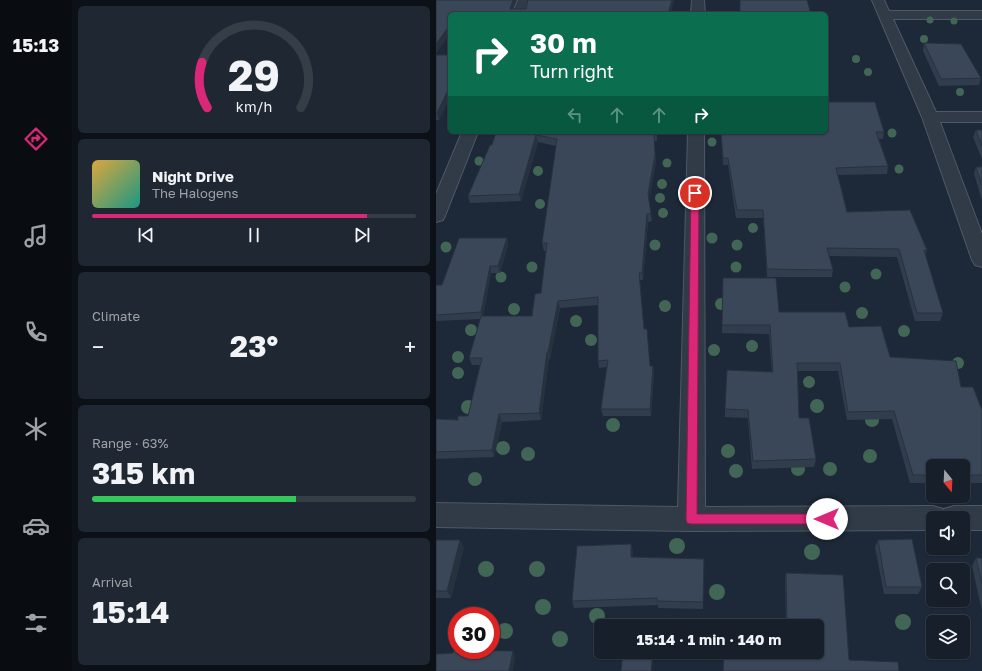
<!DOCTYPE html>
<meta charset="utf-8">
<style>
body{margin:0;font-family:"Golos Text",sans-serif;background:#1f2732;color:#f1f3f6;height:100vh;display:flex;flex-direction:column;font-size:15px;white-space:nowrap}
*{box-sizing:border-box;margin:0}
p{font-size:13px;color:#9ea2a8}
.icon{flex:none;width:22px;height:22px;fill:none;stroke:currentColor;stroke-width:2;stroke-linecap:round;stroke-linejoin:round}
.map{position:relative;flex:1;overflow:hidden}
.drawer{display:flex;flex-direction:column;gap:6px;padding:6px;background:#0c1117;width:364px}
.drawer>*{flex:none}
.guide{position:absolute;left:12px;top:12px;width:380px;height:122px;border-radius:6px;box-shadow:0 1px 3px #0004,0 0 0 1px #353d47;background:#0b6e4f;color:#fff;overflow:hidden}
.needle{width:26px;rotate:162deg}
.fabs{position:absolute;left:490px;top:459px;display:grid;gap:8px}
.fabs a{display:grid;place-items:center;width:44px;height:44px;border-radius:6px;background:#161f2a;box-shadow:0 1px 3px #0004,0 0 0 1px #353d47;font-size:20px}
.speed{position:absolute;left:12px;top:607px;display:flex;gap:8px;font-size:20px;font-weight:700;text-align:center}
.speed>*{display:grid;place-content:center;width:52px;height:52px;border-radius:50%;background:#161f2a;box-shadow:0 1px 3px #0004,0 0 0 1px #353d47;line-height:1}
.speed .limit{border:6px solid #d22;background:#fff;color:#111}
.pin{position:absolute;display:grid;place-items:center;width:34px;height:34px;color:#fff;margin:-17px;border:2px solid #fff;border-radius:50%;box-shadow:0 1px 4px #0007}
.me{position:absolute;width:44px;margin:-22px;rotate:270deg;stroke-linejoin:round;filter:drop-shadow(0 0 3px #0008)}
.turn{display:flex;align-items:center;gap:14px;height:84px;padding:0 16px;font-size:18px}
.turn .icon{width:52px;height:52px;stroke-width:2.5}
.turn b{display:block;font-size:28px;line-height:34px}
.lanes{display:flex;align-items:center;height:38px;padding:0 16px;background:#0003;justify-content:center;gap:20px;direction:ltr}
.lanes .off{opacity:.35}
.big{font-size:30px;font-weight:700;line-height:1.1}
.drawer .tile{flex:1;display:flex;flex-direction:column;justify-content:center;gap:6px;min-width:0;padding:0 14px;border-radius:6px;background:#1f2732}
.drawer .dial{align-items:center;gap:0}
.dial svg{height:104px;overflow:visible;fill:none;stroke:#353d47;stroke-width:7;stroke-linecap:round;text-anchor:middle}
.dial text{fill:#f1f3f6;stroke:none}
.song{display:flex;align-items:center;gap:12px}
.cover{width:48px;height:48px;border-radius:6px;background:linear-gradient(135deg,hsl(40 70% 55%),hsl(170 70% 35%))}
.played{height:4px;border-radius:2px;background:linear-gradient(90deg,#db2777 85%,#353d47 85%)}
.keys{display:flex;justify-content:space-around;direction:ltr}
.heat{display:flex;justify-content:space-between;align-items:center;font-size:22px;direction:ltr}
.charge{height:6px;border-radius:3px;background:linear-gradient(90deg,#34c759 63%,#353d47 0)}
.trip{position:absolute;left:158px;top:619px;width:230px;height:40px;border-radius:6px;background:#161f2a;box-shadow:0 1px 3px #0004,0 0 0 1px #353d47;font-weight:700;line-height:40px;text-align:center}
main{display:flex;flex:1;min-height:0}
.tab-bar{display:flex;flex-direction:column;width:72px;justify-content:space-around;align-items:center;background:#090c11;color:#9ea2a8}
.tab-bar .icon{width:28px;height:28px}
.tab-bar .selected{color:#db2777}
.tab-bar b{font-size:18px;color:#f1f3f6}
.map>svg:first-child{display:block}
</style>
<main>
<nav class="tab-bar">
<b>15:13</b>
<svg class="icon selected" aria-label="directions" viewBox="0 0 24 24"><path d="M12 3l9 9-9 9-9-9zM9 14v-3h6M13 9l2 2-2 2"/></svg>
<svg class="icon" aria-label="music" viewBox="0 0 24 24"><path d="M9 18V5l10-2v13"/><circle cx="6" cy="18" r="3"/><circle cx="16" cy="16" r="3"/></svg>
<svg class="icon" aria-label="phone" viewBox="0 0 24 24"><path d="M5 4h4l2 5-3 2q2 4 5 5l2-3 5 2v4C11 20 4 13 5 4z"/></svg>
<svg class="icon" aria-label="climate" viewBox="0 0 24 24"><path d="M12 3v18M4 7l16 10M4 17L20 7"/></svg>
<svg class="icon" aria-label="car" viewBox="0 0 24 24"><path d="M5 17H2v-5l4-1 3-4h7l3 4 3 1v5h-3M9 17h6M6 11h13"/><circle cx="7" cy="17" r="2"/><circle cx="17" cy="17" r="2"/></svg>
<svg class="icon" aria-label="filters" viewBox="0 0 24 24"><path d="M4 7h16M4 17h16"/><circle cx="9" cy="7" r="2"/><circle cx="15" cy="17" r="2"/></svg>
</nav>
<section class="drawer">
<div class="tile dial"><svg viewBox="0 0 100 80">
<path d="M14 69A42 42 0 1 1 86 69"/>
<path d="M14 69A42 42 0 0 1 10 34" stroke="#db2777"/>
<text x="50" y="56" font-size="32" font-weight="700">29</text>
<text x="50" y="72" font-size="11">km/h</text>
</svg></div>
<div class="tile">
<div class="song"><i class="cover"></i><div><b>Night Drive</b><p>The Halogens</p></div></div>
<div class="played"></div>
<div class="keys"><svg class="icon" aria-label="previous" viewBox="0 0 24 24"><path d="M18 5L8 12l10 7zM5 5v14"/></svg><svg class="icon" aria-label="pause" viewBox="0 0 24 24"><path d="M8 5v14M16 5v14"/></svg><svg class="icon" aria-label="next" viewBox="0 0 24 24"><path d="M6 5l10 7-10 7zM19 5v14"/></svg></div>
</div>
<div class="tile"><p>Climate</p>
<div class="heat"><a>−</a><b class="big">23°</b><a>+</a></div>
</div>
<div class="tile"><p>Range · 63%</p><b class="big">315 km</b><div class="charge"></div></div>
<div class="tile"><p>Arrival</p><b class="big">15:14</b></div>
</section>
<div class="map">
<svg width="546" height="671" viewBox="0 0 546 671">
<rect width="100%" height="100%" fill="#1d2938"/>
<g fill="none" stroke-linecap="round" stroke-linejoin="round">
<defs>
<g id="minor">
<polygon points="82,0 94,0 90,14 76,14"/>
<polygon points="256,0 268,0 269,14 255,14"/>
<polygon points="436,0 448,0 453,11 546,11 546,19 457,19 500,112 546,112 546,122 504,122 546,234 546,267 539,265 536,260 486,117"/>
<polygon points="26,132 42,132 9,216 7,220 0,222 0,194"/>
<polygon points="252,132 268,132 269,507 497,506 507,509 508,511 508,509 518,506 546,506 546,530 527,530 527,518 497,518 497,530 255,531 0,527 0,503 242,507"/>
</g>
</defs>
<use href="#minor" stroke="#4f5866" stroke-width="2"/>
<use href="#minor" fill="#313b48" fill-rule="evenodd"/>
</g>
<g fill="#426655">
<circle cx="494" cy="20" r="3.5"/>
<circle cx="518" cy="21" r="3.5"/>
<circle cx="488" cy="39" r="4"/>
<circle cx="420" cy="59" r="4"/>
<circle cx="432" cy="72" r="4"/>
<circle cx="524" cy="92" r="4"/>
<circle cx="456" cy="133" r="4.5"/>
<circle cx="276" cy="142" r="4.5"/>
<circle cx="43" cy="161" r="4.5"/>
<circle cx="231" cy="163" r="4.5"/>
<circle cx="463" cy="169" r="4.5"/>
<circle cx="102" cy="171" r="5"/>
<circle cx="226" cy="184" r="5"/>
<circle cx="224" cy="198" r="5"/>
<circle cx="104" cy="204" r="5"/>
<circle cx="227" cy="213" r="5"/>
<circle cx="317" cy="228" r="5"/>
<circle cx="276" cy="238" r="5.5"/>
<circle cx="219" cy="245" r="5.5"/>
<circle cx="301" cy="245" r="5.5"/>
<circle cx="10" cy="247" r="5.5"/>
<circle cx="96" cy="267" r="5.5"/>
<circle cx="300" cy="267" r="5.5"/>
<circle cx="440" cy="274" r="5.5"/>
<circle cx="65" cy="277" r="5.5"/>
<circle cx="409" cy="287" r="5.5"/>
<circle cx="285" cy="304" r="6"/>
<circle cx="229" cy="306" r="6"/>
<circle cx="78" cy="309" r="6"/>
<circle cx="426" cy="313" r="6"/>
<circle cx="140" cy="321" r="6"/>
<circle cx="35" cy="330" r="6"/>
<circle cx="468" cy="331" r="6"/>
<circle cx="155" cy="340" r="6"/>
<circle cx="316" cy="346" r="6"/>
<circle cx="278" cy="350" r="6"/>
<circle cx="22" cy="357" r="6"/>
<circle cx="522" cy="363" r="6"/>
<circle cx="22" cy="373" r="6"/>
<circle cx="373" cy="382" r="6"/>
<circle cx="381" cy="406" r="7"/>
<circle cx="32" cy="407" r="7"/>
<circle cx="436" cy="420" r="7"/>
<circle cx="177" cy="425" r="7"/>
<circle cx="67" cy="448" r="7"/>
<circle cx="292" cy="451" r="7"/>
<circle cx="92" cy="454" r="7"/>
<circle cx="434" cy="456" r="7"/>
<circle cx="362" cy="469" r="7"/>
<circle cx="394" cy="469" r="7"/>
<circle cx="300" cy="471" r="7"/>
<circle cx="39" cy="479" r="7"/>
<circle cx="241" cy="546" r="8"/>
<circle cx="376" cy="552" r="8"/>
<circle cx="50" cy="569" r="8"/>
<circle cx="101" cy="569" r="8"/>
<circle cx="281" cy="592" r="8"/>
<circle cx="107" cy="607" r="8"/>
<circle cx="161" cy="616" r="8"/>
<circle cx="467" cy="622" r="8"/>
<circle cx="69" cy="631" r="8"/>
<circle cx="124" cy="639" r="8"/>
</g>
<g fill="#313d4d">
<polygon points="0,0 80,0 77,9 90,9 238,0 234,14 14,14 14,34 0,53"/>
<polygon points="488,43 545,78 543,85 503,86 487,51"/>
<polygon points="0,55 14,55 14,97 3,120 0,120"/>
<polygon points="393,102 448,132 447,139 443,139 452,166 451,174 402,175 411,212 491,250 489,255 507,313 504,321 479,321 461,257 393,256 397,270 396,277 331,277 327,218 300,218 292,165 287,165 285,132 390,132"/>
<polygon points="540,130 546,130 546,159 537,137"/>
<polygon points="60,132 221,132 221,141 218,141 220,162 213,199 216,221 212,222 207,280 204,280 208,329 214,366 218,374 215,416 167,416 165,409 171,367 163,368 162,361 162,305 124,308 114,359 113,359 105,420 66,422 58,457 0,459 0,419 22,420 32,416 44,365 36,365 33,358 45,319 0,321 0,285 6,285 71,238 72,245 64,273 55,273 47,316 96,316 105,293 111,251 108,251 106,243 120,146 102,142 85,201 34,203 32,196 56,145"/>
<polygon points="540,167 546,167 546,200 538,174"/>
<polygon points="287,278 343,312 413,327 454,357 525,387 546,410 546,483 527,483 527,466 497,466 497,483 474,483 456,419 411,420 402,371 362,371 363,418 380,459 378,467 316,469 312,418 289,417 289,409 336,372 333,334 286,333"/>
<polygon points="0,540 28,547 15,598 0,598"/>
<polygon points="442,540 486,587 482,594 448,594 439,547"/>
<polygon points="195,544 197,552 196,557 268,559 267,609 222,608 222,605 138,608 136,601"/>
<polygon points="540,558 546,558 546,611 536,566"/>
<polygon points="350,573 413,660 287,671 381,626 350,626 349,579"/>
</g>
<g fill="#28323e">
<polygon points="77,0 80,0 76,12 74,9"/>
<polygon points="236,0 238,0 234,14 232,14"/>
<polygon points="14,25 14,34 0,53 0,44"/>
<polygon points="14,86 14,97 3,120 1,113"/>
<polygon points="100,135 102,142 85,201 83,194"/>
<polygon points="219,155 220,162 213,201 212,194"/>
<polygon points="211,214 212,222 207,280 206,273"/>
<polygon points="71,238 72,245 64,273 62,266"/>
<polygon points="54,266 55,273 47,319 45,312"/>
<polygon points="122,301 124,308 114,359 112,352"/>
<polygon points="111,352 113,359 105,420 103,413"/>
<polygon points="217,366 218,374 215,416 214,409"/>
<polygon points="63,414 66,422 58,457 56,450"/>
<polygon points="24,540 28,547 15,598 11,591"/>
<polygon points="195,544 197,552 196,564 195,557"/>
<polygon points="77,651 79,657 77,671 73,671"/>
<polygon points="217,652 216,671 215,671"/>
</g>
<g fill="#394759" stroke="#28323e">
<polygon points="0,0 77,0 74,9 90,9 92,0 236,0 232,14 91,14 92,12 24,12 22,14 14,14 14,25 0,44"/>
<polygon points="304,0 371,0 375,14 304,14"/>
<polygon points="488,43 525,44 545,78 505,79"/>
<polygon points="0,55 14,55 14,67 13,70 14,70 14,86 1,113 0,113"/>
<polygon points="390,92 393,92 393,102 439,102 448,132 440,132 452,166 400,168 411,212 474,210 491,250 488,250 507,313 481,313 463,249 391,248 397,270 331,269 327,210 301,210 292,158 287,158 285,132 390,132"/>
<polygon points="540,130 546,130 546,146"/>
<polygon points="60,132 220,132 220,134 218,134 219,155 212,194 215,214 211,214 206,273 203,273 208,329 211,329 214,366 217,366 214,409 165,409 172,360 162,361 162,297 122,301 112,352 111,352 103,413 63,414 56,450 0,452 0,419 22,420 22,416 32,416 46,358 33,358 45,316 96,316 99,294 105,293 111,243 106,243 121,139 100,135 83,194 32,196 54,145 56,145"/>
<polygon points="540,167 546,167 546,185"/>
<polygon points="23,238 71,238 62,266 54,266 45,312 0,315 0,285 6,285"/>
<polygon points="287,278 340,278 343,312 409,312 413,327 445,326 454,357 520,361 525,387 537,387 546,410 546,475 527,475 527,466 497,466 497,475 477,475 458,411 412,412 404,363 361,363 363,418 373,418 380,459 317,461 312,410 289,409 291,370 337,372 334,325 286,325"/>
<polygon points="476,539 486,587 450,587 442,540"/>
<polygon points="0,540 24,540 11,591 0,591"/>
<polygon points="195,544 195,557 268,559 267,602 221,601 221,598 136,601 141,546"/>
<polygon points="540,558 546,558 546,584"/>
<polygon points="350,573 407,575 413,660 462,662 463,671 287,671 288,652 381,652 381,626 351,626"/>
<polygon points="18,649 21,649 21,650 77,651 73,671 0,671 0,654 17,653"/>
<polygon points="187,652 217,652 215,671 185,671"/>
</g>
<polygon fill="#db2777" stroke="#8e194d" points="259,191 263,193 261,514 391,514 395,515 397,519 395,522 391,524 255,524 251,523 250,519 255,193"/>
</svg>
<div class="fabs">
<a><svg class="needle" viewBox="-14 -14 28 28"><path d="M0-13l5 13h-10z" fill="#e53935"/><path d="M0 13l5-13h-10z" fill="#9ea2a8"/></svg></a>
<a><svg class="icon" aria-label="sound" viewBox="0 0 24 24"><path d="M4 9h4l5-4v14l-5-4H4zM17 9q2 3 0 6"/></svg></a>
<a><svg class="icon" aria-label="search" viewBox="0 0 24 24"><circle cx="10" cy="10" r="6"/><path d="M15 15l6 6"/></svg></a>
<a><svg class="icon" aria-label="layers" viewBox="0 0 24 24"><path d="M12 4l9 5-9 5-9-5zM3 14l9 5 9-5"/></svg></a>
</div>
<div class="speed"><div class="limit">30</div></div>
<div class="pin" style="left:259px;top:193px;background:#d93025"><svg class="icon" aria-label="arrive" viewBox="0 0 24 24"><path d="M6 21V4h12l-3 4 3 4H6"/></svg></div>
<svg class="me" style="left:391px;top:519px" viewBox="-20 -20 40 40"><circle r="19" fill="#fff"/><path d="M0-13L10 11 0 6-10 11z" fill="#db2777"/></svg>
<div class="trip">15:14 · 1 min · 140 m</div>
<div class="guide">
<div class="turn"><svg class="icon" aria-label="right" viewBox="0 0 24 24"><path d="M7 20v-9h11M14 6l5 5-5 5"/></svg><div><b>30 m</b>Turn right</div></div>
<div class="lanes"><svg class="icon off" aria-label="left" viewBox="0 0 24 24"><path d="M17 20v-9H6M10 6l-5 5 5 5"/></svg><svg class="icon off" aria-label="ahead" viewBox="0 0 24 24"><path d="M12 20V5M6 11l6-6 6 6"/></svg><svg class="icon off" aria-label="ahead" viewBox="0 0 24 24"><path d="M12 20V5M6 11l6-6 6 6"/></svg><svg class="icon" aria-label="right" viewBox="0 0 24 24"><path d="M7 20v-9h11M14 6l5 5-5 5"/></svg></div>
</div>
</div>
</main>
